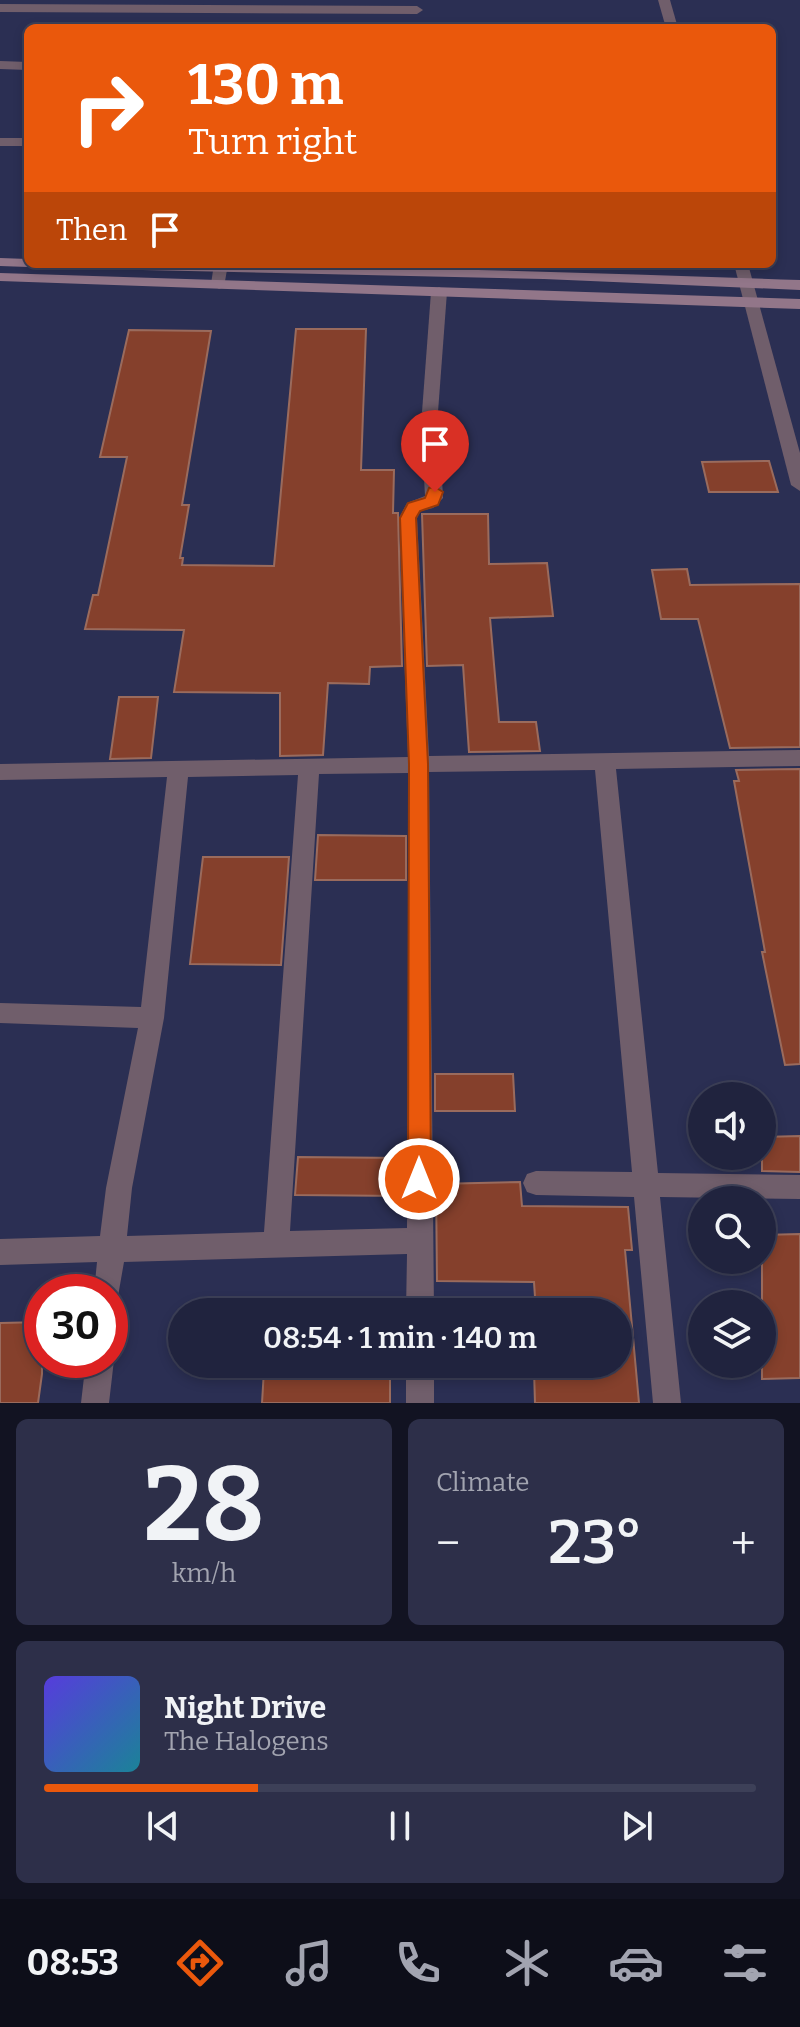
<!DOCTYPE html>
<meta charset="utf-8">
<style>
body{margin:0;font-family:Bitter,serif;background:#2d2f49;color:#f1f3f6;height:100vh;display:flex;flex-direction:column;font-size:30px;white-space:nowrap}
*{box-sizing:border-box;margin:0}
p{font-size:26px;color:#a2a4b0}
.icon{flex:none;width:44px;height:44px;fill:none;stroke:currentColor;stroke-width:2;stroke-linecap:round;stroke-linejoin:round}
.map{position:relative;height:1403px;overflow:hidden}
.side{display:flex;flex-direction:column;gap:16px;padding:16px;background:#121322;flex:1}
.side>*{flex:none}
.banner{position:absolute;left:24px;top:24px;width:752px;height:244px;border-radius:12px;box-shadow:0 4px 12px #0003,0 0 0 2px #3d4058;background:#ea580c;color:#fff;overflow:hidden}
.controls{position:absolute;left:688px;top:1082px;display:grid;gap:16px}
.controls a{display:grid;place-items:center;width:88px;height:88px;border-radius:50%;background:#20233e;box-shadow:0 4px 12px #0003,0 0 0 2px #3d4058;font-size:40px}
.speed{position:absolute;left:24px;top:1274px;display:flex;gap:16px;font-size:40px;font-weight:700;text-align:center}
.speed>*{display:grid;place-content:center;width:104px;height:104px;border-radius:50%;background:#20233e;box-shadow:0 4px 12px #0003,0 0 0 2px #3d4058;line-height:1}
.speed .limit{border:12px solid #d22;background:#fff;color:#111}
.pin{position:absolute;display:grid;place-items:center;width:68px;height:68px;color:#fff;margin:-82px -34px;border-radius:50% 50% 50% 0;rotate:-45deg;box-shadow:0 0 8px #0007}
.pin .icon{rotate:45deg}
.me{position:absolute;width:88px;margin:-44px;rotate:0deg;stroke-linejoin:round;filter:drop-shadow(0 0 6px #0008)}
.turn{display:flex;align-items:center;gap:28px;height:168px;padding:0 32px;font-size:36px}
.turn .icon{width:104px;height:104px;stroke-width:2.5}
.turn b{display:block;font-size:56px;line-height:68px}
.then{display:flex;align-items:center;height:76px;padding:0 32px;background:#0003;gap:16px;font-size:30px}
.big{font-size:60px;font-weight:600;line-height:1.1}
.side .widget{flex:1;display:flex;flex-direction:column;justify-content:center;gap:12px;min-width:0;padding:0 28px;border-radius:12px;background:#2d2f49}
.side .dial{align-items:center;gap:0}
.dial b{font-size:104px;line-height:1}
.song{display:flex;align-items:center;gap:24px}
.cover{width:96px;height:96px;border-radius:12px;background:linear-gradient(135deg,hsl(250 70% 55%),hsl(190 70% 35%))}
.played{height:8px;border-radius:4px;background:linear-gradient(90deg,#ea580c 30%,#3d4058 30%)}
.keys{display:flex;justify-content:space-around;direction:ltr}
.heat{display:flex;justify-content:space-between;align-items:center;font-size:44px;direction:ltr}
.side .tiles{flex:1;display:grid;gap:16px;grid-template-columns:1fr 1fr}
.widget:last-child{grid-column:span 2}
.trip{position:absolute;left:168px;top:1298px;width:464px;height:80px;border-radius:40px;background:#20233e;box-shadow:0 4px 12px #0003,0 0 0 2px #3d4058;font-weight:600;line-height:80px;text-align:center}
.dock{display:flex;height:128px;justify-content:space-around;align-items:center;background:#0d0e19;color:#a2a4b0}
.dock .icon{width:56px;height:56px}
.dock .active{color:#ea580c}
.dock b{font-size:36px;color:#f1f3f6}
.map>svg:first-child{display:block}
</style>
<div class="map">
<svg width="800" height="1403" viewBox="0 0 800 1403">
<rect width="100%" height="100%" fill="#2b2f53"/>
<g fill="#85402c" stroke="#9a6b5d" stroke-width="2">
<polygon points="296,329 366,329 361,470 394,470 393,513 398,513 402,666 370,667 369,684 328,683 323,755 280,756 280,693 174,692 184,630 85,629 93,595 98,595 127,457 100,457 129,330 211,331 182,505 189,505 180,558 183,558 182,565 274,566"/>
<polygon points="769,461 778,492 709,492 702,462"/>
<polygon points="422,514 488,514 489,564 547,563 553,616 490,618 499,722 536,722 540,751 469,752 463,665 427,666"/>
<polygon points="687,569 690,585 800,584 800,747 730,748 698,619 661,619 652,570"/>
<polygon points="119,697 158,697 151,758 110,759"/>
<polygon points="800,769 800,1064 785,1065 762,952 765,952 734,781 739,781 736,770"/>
<polygon points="318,835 406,836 406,880 315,880"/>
<polygon points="203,857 289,857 281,965 190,964"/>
<polygon points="435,1074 513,1074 515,1111 435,1111"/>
<polygon points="800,1136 800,1172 762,1171 762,1137"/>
<polygon points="298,1157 403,1158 403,1196 295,1195"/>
<polygon points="520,1182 522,1206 628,1207 632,1250 625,1250 639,1403 535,1403 534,1370 538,1370 538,1364 618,1364 618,1312 536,1312 534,1282 437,1281 436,1184"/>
<polygon points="800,1234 800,1378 762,1379 762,1235"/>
<polygon points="42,1322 42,1374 38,1403 0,1403 0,1323"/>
<polygon points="264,1370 390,1371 390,1403 262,1403"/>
</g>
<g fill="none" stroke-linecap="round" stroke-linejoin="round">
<g fill="#705e6b" fill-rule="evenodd">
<polygon points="658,0 670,0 678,28 666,28"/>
<polygon points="0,4 417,6 423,10 417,14 0,12"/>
<polygon points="0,61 28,62 28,70 0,69"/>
<rect x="0" y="138" width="28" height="8"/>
<polygon points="214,264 228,264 224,287 219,289 211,284"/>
<polygon points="734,264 748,264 800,453 800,491 791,485"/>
<polygon points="439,287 447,292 438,412 430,417 422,412 431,292"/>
<path d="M 432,455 L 441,460 L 443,498 L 433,508 L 420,511 L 417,518 L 429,756 L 800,750 L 800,766 L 616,769 L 658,1173 L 800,1175 L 800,1199 L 660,1197 L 681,1403 L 653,1403 L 634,1197 L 536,1195 L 527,1192 L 523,1183 L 527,1174 L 536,1171 L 632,1172 L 595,770 L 429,772 L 434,1312 L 406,1312 L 407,1254 L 124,1262 L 117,1302 L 110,1304 L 110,1292 L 94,1292 L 97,1262 L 0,1265 L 0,1239 L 100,1236 L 106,1188 L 138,1028 L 0,1023 L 0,1003 L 141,1007 L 167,777 L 0,780 L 0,764 L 408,757 L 399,518 L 407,503 L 425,496 L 423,460 ZM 409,773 L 407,1228 L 290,1231 L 319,774 ZM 298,775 L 264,1232 L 127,1236 L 132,1188 L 164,1018 L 188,777 Z"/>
<polygon points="110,1351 114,1360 109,1403 81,1403 86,1360 110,1360"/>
<rect x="406" y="1364" width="28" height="39"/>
</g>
<g fill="#927689" fill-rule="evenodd">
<polygon points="0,258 28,259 28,264 35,264 28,267 0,266"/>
<path d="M 45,264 C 297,264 548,271 800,280 L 800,290 L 544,279 L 52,268 Z"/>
<polygon points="0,273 800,299 800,309 0,281"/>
</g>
</g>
<polygon fill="#ea580c" stroke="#983908" stroke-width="2" points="435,487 443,492 438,505 420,511 416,518 428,764 431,1179 427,1187 419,1190 411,1187 408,1179 409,764 400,518 408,503 425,498 429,488"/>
</svg>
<div class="controls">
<a><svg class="icon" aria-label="sound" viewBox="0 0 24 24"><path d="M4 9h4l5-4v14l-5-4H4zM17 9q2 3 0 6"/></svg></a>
<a><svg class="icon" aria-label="search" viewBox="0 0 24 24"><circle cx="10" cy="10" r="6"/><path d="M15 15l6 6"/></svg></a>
<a><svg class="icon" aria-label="layers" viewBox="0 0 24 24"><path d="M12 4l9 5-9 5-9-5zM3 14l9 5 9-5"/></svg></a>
</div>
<div class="speed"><div class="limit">30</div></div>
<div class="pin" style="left:435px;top:492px;background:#d93025"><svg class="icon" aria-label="arrive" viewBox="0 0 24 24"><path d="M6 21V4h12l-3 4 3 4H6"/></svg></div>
<svg class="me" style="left:419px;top:1179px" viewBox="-20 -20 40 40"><circle r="17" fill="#ea580c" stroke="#fff" stroke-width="3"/><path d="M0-11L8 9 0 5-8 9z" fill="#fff"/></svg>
<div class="trip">08:54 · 1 min · 140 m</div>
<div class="banner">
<div class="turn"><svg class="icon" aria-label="right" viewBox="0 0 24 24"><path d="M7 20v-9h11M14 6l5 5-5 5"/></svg><div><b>130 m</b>Turn right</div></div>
<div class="then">Then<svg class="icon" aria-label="arrive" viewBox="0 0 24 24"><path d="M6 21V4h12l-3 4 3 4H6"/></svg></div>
</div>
</div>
<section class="side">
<div class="tiles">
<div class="widget dial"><b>28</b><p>km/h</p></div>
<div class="widget"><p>Climate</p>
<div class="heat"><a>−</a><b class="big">23°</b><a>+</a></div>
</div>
<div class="widget">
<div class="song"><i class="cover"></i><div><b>Night Drive</b><p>The Halogens</p></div></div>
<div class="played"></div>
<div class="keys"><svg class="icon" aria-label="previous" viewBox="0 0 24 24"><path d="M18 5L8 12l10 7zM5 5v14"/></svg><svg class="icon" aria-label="pause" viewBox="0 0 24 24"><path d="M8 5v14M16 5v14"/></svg><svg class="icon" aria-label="next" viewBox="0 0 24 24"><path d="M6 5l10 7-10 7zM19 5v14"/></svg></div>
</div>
</div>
</section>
<nav class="dock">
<b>08:53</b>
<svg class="icon active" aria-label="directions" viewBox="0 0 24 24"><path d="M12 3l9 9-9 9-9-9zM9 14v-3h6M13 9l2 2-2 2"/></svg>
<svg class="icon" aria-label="music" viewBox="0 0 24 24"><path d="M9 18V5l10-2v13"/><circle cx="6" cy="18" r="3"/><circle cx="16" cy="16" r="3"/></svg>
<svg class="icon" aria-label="phone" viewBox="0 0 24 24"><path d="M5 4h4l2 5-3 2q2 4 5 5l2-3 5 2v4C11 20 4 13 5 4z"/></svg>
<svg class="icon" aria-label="climate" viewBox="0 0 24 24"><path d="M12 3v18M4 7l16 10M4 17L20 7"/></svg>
<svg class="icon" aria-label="car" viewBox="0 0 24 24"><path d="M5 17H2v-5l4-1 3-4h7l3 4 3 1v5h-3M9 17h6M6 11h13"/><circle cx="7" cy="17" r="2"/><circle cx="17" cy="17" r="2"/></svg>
<svg class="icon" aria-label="filters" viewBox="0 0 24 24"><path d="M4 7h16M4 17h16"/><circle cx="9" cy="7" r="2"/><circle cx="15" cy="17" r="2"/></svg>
</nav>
